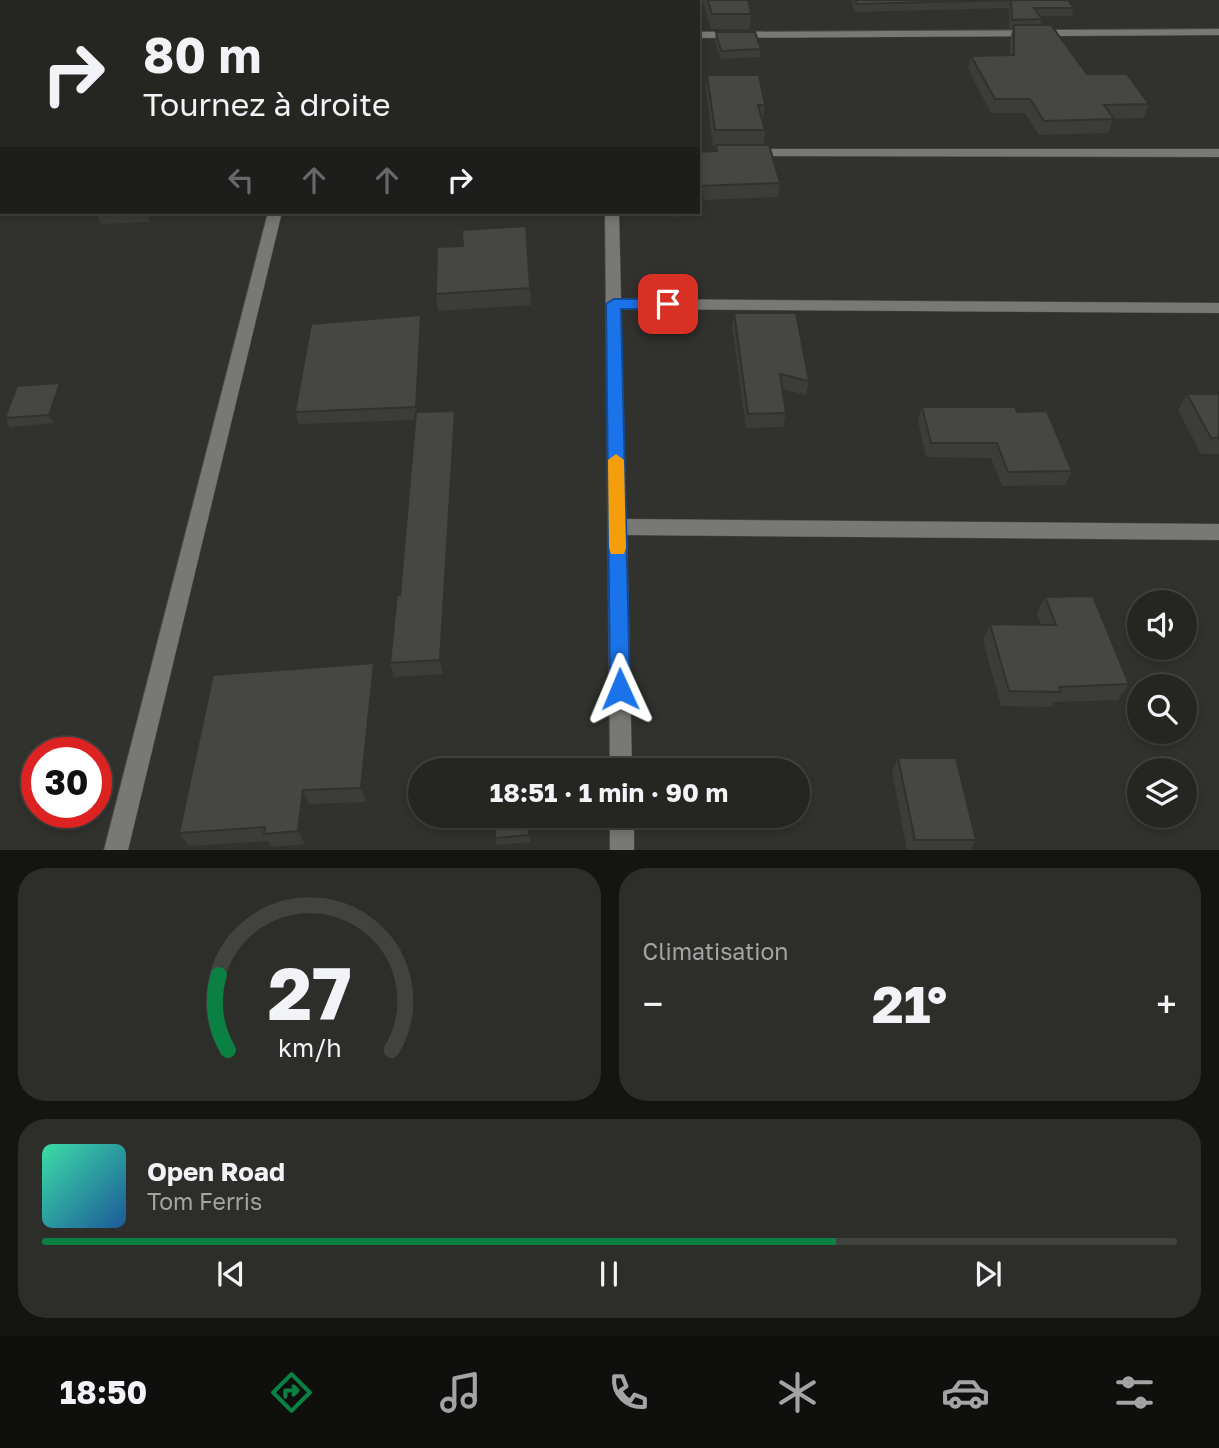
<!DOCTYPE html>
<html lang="fr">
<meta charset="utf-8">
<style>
body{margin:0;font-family:"Golos Text",sans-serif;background:#2d2d2a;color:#f1f3f6;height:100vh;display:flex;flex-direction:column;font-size:26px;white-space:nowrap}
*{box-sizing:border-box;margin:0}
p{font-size:23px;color:#a3a5a5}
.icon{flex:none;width:38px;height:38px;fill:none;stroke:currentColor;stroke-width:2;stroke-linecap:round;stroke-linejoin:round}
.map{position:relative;height:850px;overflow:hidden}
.drawer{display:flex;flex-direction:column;gap:18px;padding:18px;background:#141413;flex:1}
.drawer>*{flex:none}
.guide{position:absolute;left:0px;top:0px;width:700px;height:214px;box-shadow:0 4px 10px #0003,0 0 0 2px #424240;background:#252522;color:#f1f3f6;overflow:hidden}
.tools{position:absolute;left:1127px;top:590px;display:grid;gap:14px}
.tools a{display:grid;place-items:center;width:70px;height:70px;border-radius:50%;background:#252522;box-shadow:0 4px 10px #0003,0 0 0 2px #424240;font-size:35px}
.speed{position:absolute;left:21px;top:737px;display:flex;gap:14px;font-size:35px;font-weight:700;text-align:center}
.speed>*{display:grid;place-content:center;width:91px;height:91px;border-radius:50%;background:#252522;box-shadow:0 4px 10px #0003,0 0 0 2px #424240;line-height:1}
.speed .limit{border:10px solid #d22;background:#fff;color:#111}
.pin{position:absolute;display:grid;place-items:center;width:60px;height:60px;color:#fff;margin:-30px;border-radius:14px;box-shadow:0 4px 10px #0006}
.me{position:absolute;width:77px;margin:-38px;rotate:359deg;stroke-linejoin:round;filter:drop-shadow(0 0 5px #0008)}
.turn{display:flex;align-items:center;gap:24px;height:147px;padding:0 28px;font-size:32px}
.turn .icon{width:91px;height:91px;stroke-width:2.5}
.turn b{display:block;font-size:49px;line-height:60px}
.lanes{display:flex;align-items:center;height:66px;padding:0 28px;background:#0003;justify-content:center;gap:35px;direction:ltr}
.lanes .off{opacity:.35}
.big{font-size:52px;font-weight:700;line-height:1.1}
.drawer .widget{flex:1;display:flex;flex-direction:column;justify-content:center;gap:10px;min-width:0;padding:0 24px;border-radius:28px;background:#2d2d2a}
.drawer .dial{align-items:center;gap:0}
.dial svg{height:182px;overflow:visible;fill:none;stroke:#424240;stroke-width:7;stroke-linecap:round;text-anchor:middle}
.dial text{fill:#f1f3f6;stroke:none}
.song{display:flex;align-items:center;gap:21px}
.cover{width:84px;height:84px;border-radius:10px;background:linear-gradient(135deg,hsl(160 70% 55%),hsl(210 70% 35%))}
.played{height:7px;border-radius:4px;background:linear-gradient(90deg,#0b8043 70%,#424240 70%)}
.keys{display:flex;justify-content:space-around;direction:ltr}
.heat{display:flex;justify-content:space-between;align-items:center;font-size:38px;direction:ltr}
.drawer .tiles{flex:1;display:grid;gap:18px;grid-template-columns:1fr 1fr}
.widget:last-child{grid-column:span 2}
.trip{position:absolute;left:408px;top:758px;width:402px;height:70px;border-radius:35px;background:#252522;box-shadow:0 4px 10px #0003,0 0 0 2px #424240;font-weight:700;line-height:70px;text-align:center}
.menu{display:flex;height:112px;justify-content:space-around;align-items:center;background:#0f0f0e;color:#a3a5a5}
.menu .icon{width:49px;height:49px}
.menu .active{color:#0b8043}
.menu b{font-size:32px;color:#f1f3f6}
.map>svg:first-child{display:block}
</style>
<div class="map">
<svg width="1219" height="850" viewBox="0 0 1219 850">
<rect width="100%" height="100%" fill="#31312e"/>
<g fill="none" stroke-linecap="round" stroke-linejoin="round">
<defs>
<g id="minor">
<polygon points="34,0 46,0 33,2"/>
<rect x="321" y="0" width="12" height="2"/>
<rect x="604" y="0" width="12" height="2"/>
<polygon points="1219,29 1219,35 698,38 698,32"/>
<polygon points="2,53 2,62 0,63 0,54"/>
<polygon points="750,149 1219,149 1219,157 745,156 745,150"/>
<polygon points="268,212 282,212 128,850 104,850"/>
<polygon points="605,212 619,212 621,299 1219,303 1219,313 621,309 626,519 1219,524 1219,540 627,535 632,770 610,770"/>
<rect x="610" y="816" width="24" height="34"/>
</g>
</defs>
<use href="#minor" stroke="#4c4d4a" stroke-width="1"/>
<use href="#minor" fill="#787874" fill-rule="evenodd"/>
</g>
<g fill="#3c3d3a">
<rect x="527" y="0" width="39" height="2"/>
<polygon points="702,0 748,0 751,14 750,29 711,29"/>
<polygon points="851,0 1068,0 1074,8 1071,16 1040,16 1042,19 1040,25 1087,74 1149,104 1144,118 1113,119 1108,133 1039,135 1025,113 991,113 968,69 971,56 1010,55 1010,39 1013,28 1009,28 1009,8 855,12"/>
<polygon points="716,32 761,49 760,57 721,59 715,41"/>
<polygon points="707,75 765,105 763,121 765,130 764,145 780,183 778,197 703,200 702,215 669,217 669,212 698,212 698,152 716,151 716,146 713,146 706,90"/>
<polygon points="96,212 153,212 150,222 101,224"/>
<polygon points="526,226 531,305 438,311 436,294 463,246"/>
<polygon points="734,313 809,381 806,395 782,389 786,413 783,427 746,428 732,327"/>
<polygon points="421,315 423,327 419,412 455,411 457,425 443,674 394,677 390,663 400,595 416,420 299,424 295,412"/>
<polygon points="60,383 65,391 54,423 10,427 5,418"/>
<polygon points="1187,394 1219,394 1219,454 1201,454 1178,410"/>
<polygon points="922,407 1017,412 1072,471 1065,485 1002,486 991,458 926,457 918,421"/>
<polygon points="1045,597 1129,684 1118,700 1054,702 1051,707 1001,706 983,640 990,624 1041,625 1037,613"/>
<polygon points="379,678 366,802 309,804 305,844 272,847 268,841 189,846 179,833"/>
<polygon points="898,758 976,840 970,850 907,850 892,772"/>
<polygon points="529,816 530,842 497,845 495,838"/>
</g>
<g fill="#31322f">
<polygon points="147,212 153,212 150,222"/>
<polygon points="421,315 423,327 419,419 416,407"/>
<polygon points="0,364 5,373 0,385"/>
<polygon points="60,383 65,391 54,423 49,415"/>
<polygon points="455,411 457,425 443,674 440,660"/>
<polygon points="374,663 379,678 366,802 361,788"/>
<polygon points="303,790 309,804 305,844 298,831"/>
</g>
<g fill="#464743" stroke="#31322f" stroke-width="2">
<polygon points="389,0 434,0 434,2 390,2"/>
<polygon points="708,0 748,0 751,14 712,14"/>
<polygon points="855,0 1068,0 1074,8 1034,8 1042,19 1012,20 1011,0 857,4"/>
<polygon points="1014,25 1051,25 1087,74 1127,74 1149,104 1104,105 1114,119 1044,121 1030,99 995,99 971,56 1014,55"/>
<polygon points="716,32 755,32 761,49 721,51"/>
<polygon points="707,75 759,75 765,105 758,105 765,130 715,130"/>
<polygon points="716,145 769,145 780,183 700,186 703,201 698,201 698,152 717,151"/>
<polygon points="526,226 530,288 436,294 437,247 463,246 462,230"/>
<polygon points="734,313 796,313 809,381 780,374 786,413 748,414"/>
<polygon points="421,315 416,407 295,412 311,324"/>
<polygon points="60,383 49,415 5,418 17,386"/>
<polygon points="1187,394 1219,394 1219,438 1211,438"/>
<polygon points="922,407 1015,407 1017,412 1047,411 1072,471 1008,472 997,443 931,443"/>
<polygon points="455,411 440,660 390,663 397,595 400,595 416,412"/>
<polygon points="1093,596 1129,684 1059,687 1060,692 1009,691 990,624 1056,625 1045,597"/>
<polygon points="374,663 361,788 303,790 298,831 264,834 265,827 179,833 213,675"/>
<polygon points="898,758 956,758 976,840 915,840"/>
<polygon points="495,816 528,816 529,835 495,838"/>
</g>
<polygon fill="#1a73e8" stroke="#114b97" stroke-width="2" points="614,299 668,299 676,304 668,309 621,309 630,689 627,695 620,698 613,695 610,689 606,304"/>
<polygon fill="#f59e0b" points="616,454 624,460 626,548 624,554 611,554 609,548 608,460"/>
</svg>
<div class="tools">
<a><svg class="icon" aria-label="sound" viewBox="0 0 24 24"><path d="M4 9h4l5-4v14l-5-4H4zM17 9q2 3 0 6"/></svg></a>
<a><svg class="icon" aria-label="search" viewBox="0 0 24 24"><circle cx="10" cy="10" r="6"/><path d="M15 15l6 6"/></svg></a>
<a><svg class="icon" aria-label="layers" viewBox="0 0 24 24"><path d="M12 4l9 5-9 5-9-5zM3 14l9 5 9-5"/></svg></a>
</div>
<div class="speed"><div class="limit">30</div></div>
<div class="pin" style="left:668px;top:304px;background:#d93025"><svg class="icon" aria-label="arrive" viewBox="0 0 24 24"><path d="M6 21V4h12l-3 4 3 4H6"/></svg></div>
<svg class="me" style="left:620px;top:689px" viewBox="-20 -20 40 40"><path d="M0-17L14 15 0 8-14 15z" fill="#1a73e8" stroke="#fff" stroke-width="4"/></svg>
<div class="trip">18:51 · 1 min · 90 m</div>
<div class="guide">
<div class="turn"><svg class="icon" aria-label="right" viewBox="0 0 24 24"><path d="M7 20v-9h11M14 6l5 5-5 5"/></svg><div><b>80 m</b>Tournez à droite</div></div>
<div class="lanes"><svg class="icon off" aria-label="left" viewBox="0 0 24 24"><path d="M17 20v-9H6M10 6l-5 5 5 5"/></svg><svg class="icon off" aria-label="ahead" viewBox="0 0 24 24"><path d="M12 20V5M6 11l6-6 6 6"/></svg><svg class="icon off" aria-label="ahead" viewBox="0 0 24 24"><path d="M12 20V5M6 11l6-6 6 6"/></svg><svg class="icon" aria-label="right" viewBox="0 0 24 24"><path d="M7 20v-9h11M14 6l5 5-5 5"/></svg></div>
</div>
</div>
<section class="drawer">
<div class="tiles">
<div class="widget dial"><svg viewBox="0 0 100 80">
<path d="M14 69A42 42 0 1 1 86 69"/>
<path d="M14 69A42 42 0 0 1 10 36" stroke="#0b8043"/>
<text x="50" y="56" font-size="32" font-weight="700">27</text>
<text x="50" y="72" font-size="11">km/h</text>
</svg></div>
<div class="widget"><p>Climatisation</p>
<div class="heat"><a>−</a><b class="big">21°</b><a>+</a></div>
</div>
<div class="widget">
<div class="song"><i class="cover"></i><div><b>Open Road</b><p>Tom Ferris</p></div></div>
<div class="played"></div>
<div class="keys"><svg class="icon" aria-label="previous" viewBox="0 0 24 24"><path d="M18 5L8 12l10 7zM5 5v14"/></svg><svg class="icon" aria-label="pause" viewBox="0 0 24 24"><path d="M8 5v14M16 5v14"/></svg><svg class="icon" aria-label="next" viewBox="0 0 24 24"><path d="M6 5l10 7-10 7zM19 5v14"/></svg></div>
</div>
</div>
</section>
<nav class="menu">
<b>18:50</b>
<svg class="icon active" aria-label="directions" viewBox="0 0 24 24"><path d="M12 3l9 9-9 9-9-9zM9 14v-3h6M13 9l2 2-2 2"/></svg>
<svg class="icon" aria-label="music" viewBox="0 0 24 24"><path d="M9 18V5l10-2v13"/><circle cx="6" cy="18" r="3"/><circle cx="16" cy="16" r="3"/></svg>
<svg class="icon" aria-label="phone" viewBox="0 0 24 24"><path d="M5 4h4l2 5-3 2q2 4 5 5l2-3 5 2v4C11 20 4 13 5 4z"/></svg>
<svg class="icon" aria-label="climate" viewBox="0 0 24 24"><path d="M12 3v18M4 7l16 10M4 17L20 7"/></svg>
<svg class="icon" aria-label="car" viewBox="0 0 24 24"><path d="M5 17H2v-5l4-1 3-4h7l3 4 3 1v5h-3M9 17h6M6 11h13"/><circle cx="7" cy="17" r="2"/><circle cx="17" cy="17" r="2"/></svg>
<svg class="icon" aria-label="filters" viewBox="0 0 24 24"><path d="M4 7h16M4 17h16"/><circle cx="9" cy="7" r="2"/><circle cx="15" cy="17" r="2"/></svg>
</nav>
